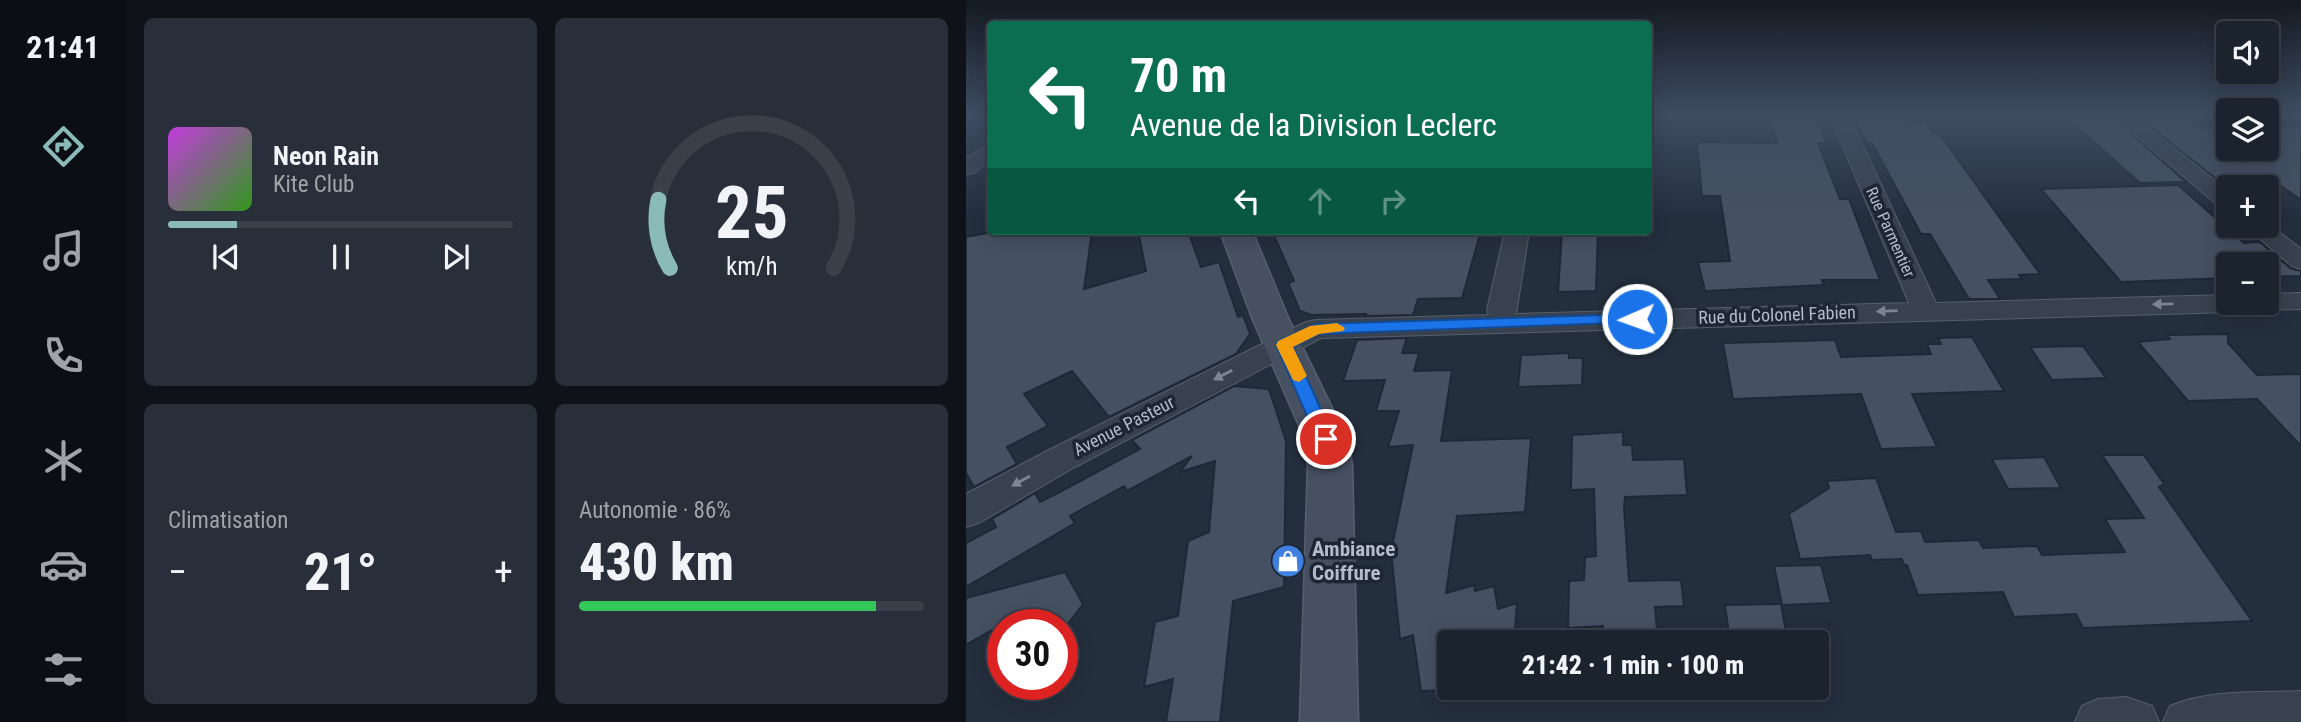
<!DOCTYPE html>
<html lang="fr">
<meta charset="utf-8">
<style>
body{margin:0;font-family:"Roboto Condensed",sans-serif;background:#282f3a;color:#f1f3f6;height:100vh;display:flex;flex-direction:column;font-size:26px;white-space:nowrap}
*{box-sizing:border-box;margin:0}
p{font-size:23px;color:#a0a4aa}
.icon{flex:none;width:38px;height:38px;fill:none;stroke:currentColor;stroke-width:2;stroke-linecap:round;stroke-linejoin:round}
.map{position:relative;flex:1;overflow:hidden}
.drawer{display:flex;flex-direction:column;gap:18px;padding:18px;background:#0f1319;width:840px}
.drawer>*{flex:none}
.banner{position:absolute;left:21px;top:21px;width:665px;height:214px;border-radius:7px;box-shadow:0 4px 18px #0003,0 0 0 2px #39404a;background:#0b6e4f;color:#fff;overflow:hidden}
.controls{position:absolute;left:1250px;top:21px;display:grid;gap:14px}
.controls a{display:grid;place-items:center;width:63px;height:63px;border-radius:7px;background:#1b232e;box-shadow:0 4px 18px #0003,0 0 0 2px #39404a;font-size:35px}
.speed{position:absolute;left:21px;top:609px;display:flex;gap:14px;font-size:35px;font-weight:700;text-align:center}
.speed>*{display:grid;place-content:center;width:91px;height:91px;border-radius:50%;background:#1b232e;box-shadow:0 4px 18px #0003,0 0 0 2px #39404a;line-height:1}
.speed .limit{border:10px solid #d22;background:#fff;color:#111}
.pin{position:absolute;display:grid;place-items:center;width:60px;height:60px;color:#fff;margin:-30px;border:4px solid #fff;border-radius:50%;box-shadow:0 2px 7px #0007}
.me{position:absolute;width:77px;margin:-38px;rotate:268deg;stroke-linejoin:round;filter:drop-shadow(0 0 5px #0008)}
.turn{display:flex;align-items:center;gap:24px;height:147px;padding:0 28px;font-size:32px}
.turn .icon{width:91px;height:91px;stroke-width:2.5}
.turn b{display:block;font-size:49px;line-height:60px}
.lanes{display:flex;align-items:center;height:66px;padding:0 28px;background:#0003;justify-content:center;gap:35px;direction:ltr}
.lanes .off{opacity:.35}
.big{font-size:52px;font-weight:800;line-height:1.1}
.drawer .tile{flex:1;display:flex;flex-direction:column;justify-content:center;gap:10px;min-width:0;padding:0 24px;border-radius:10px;background:#282f3a}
.drawer .dial{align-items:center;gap:0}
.dial svg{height:182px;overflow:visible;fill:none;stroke:#39404a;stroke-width:7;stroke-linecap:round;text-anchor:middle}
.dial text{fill:#f1f3f6;stroke:none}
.song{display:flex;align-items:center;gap:21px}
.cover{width:84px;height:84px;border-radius:10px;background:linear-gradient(135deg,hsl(290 70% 55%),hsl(110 70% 35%))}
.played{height:7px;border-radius:4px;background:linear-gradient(90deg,#8bbbb9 20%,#39404a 20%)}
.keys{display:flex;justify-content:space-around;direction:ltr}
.heat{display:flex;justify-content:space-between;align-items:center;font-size:38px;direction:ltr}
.charge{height:10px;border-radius:5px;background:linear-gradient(90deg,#34c759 86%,#39404a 0)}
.drawer .tiles{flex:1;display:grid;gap:18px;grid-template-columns:repeat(2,1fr)}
.trip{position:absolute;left:471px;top:630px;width:392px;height:70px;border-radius:7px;background:#1b232e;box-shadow:0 4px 18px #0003,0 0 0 2px #39404a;font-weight:800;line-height:70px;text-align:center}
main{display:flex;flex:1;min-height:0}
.tab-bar{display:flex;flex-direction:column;width:126px;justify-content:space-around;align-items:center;background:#0b0e12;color:#a0a4aa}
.tab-bar .icon{width:49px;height:49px}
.tab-bar .selected{color:#8bbbb9}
.tab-bar b{font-size:32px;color:#f1f3f6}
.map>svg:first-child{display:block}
</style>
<main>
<nav class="tab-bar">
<b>21:41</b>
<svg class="icon selected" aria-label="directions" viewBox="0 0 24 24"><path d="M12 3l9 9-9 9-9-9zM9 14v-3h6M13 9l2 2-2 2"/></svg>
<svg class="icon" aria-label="music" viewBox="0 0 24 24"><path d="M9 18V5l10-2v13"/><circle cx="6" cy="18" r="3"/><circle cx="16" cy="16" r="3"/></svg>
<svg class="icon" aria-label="phone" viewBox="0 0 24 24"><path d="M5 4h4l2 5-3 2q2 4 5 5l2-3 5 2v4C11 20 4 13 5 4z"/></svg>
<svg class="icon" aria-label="climate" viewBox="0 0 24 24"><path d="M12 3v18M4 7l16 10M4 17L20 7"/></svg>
<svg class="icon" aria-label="car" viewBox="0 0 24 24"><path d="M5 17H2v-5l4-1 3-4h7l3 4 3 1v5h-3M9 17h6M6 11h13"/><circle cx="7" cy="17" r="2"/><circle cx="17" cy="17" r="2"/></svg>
<svg class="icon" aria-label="filters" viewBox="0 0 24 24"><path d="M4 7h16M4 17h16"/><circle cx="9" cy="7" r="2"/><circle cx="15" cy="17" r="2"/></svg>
</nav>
<section class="drawer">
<div class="tiles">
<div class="tile">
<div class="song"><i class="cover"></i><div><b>Neon Rain</b><p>Kite Club</p></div></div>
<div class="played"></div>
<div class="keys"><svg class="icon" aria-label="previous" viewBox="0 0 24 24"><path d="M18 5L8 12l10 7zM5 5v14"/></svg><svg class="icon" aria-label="pause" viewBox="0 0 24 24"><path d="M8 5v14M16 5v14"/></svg><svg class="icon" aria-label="next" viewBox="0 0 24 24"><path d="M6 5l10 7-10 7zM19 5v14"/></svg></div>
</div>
<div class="tile dial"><svg viewBox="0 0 100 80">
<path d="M14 69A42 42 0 1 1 86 69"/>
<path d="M14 69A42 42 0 0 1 9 39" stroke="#8bbbb9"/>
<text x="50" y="56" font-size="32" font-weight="700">25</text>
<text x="50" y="72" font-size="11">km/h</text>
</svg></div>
<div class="tile"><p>Climatisation</p>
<div class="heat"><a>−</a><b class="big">21°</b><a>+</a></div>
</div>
<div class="tile"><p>Autonomie · 86%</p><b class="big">430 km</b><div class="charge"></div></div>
</div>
</section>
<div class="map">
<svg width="1335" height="722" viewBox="0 0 1335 722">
<rect width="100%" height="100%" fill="#242f3e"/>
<g fill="#455162" stroke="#1f2835" stroke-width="2">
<polygon points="803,116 850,116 860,143 852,143 874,199 883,199 914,280 856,280 858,285 739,291 732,262 764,261 754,196 736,196 731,142 811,143"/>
<polygon points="886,116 939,116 943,123 960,123 967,133 973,133 1074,274 1053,275 1056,279 1022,280 1034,299 1003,299 964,234 955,234 906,143 901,143"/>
<polygon points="1119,116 1145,116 1220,182 1174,183 1101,118 1121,117"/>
<polygon points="1171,116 1217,116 1234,128 1262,128 1262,149 1300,149 1300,127 1335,126 1335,200 1305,179 1253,181"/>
<polygon points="1212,185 1278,243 1294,242 1324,268 1335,271 1335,276 1300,277 1300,264 1262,264 1262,278 1155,282 1075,189"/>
<polygon points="32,231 126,231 118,289 180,271 172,231 222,231 235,267 253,262 272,317 277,315 284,334 270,354 143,417 106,371 58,394 82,426 41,447 51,464 8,487 0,473 0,237"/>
<polygon points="306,231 515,231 496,298 452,299 447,315 399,316 400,314 346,315 334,311 322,283 328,281"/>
<polygon points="632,231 630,291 592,292 596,233"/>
<polygon points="1262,334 1262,343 1291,375 1335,374 1335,446 1291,399 1222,401 1172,342 1204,339 1201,335"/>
<polygon points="1006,337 1038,391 946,394 971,447 915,449 895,394 767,399 757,343 869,340 875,357 965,354 961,344 975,344 972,338"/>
<polygon points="441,338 436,353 453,353 448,371 486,370 475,441 565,438 559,512 491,516 480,593 508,585 509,591 528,586 532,609 551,603 548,642 483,642 483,688 544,688 455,691 447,635 434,639 425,551 447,445 422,447 433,411 410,411 419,380 377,381 391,340"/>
<polygon points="1117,346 1140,378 1086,380 1064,347"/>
<polygon points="603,353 603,358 617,358 616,385 552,387 555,355"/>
<polygon points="268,386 303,389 320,441 318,587 267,601 254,722 200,722 207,679 178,687 189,622 212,616 222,541 243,532 249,461 214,472 226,456 161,491 158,486 104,516 109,523 0,587 0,543 30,527 26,519 69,493 74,502 90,494 174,449 166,440"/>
<polygon points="657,432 657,445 666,445 667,460 718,459 721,495 659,497 658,507 663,581 715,580 718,606 689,607 691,630 637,635 637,626 602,628 603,581 618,580 619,557 630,556 628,489 605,490 606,435"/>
<polygon points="1136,455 1178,455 1198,484 1193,487 1286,621 1117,628 1110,614 1048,617 1037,592 952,595 941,565 938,565 936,559 906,560 904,555 834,559 823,514 863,488 861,481 910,478 930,532 955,531 959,542 1013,540 1017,548 1071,546 1076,555 1159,552 1139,519 1178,518"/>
<polygon points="1078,457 1095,488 1042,489 1026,459"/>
<polygon points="855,565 865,603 816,605 808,566"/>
<polygon points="99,572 117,604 101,625 35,625 0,645 0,598"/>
<polygon points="815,604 822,642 764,642 759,605"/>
</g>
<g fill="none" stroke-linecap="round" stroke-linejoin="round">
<defs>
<g id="street">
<polygon points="864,116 883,116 970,303 1262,295 1262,303 1280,303 1276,309 1266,312 355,338 107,468 13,523 0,527 0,494 83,450 340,322 350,320 523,315 521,310 539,231 563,231 550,314 943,303"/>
<polygon points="1147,116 1167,116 1262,191 1262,209 1254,207"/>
<polygon points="24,145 24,160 8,173 0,174 0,158"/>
<polygon points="1300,222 1335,249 1335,269 1326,266 1279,226 1300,226"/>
<polygon points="1335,293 1335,309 1300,310 1290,308 1287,303 1300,303 1300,294"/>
<path d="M 1335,691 L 1335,722 L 1197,722 L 1204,706 C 1245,689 1291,693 1335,691 Z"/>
<polygon points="1160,697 1186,706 1193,722 1109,722 1116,706 1132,699"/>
</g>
<polygon id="secondary" points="254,231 286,231 323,320 381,439 386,465 392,722 334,722 342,465 339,439 287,320"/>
</defs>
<use href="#street" stroke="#565f6c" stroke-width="2"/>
<use href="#secondary" stroke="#565f6c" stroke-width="3"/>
<use href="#street" fill="#38414e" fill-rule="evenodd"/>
<use href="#secondary" fill="#465061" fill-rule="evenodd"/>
</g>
<defs><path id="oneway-solid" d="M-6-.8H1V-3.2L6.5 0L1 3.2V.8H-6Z" transform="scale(1.75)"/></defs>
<g fill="#7c8592">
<use href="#oneway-solid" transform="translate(1197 304) rotate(179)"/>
<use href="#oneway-solid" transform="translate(921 311) rotate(178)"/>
<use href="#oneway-solid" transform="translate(257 375) rotate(153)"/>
<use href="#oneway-solid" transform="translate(55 481) rotate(151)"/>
</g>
<linearGradient id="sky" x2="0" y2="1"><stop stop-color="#141a22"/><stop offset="0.53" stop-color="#3f4d63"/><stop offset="1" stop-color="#3f4d63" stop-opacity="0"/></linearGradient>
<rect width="1335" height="217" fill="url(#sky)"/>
<polygon fill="#1a73e8" stroke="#114b97" stroke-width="2" points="671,314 676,315 678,319 676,322 352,334 327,347 368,439 366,444 353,444 351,439 310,345 312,341 350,324"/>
<polygon fill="#f59e0b" points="371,323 379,328 377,331 353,334 327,347 341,376 333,382 327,380 310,345 312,341 344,326"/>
<defs>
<symbol id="shop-disc" viewBox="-11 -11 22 22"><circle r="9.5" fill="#3f7fe0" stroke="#1d2633"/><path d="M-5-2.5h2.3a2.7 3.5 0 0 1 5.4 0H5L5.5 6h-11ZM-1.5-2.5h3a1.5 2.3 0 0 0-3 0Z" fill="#fff"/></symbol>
</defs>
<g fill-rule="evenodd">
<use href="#shop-disc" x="303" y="542" width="38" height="38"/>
</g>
<g text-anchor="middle" stroke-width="7" stroke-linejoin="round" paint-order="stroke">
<g font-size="16" fill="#b4bcc9" stroke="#1d2633">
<text transform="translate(925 232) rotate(66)" y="6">Rue Parmentier</text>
</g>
<g font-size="18" fill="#b4bcc9" stroke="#1d2633">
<text transform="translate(811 315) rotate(-2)" y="6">Rue du Colonel Fabien</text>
<text transform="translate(158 426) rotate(-27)" y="6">Avenue Pasteur</text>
</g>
<g font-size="21" font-weight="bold" fill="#b4bcc9" stroke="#1d2633" text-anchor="start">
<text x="346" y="556">Ambiance<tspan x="346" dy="24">Coiffure</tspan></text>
</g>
</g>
</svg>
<div class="controls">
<a><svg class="icon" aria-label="sound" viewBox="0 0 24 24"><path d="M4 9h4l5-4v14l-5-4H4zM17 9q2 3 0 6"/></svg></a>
<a><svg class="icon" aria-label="layers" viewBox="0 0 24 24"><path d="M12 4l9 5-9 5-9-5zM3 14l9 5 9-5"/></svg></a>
<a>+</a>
<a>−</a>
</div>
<div class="speed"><div class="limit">30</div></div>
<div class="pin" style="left:360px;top:439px;background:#d93025"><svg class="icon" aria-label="arrive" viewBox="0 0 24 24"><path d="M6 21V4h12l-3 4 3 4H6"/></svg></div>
<svg class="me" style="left:671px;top:319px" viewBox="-20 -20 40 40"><circle r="17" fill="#1a73e8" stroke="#fff" stroke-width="3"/><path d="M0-11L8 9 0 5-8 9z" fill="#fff"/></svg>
<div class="trip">21:42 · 1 min · 100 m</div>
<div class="banner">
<div class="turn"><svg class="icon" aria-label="left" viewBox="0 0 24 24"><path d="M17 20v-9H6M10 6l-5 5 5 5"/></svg><div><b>70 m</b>Avenue de la Division Leclerc</div></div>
<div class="lanes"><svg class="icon" aria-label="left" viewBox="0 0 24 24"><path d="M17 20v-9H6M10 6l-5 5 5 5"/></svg><svg class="icon off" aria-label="ahead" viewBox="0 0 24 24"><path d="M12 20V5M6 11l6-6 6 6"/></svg><svg class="icon off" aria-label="right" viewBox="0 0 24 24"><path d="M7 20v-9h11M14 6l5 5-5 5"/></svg></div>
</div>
</div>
</main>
